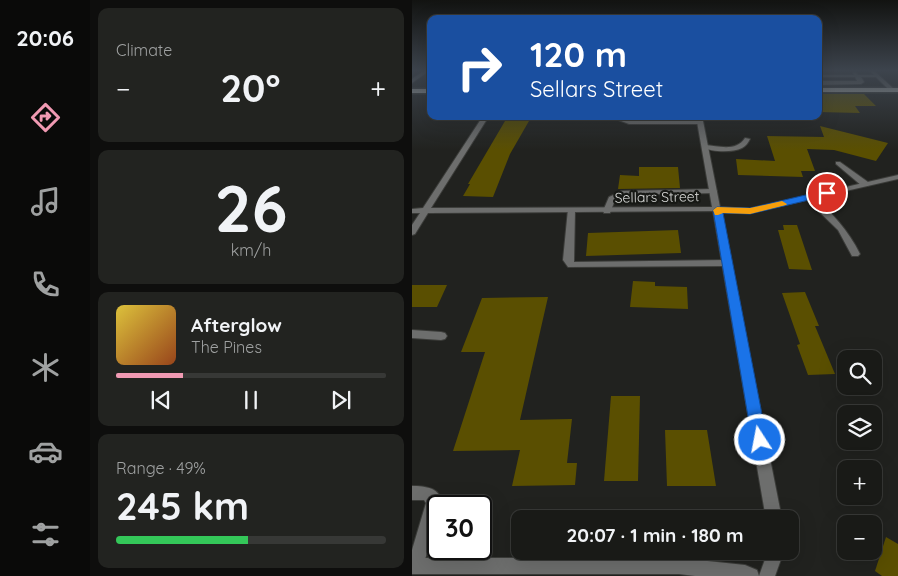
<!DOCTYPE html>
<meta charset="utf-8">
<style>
body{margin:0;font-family:Quicksand,sans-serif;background:#222320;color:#f1f3f6;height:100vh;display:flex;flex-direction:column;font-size:19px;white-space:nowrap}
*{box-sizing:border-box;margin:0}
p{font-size:16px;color:#9fa1a1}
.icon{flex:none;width:28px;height:28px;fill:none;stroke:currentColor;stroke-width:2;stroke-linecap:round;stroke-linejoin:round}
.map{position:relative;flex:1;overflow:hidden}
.drawer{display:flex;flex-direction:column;gap:8px;padding:8px;background:#0e0e0d;width:322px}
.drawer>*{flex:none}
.hud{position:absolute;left:15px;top:15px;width:395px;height:105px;border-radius:10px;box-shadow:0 5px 20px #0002,0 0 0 1px #373836;background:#1a4fa0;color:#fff;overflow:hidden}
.buttons{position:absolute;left:425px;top:350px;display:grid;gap:10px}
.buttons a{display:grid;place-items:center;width:45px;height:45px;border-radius:10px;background:#191a17;box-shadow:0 5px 20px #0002,0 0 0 1px #373836;font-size:25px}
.speed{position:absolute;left:15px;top:495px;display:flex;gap:10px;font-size:25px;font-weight:700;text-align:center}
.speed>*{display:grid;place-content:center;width:65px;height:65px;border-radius:50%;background:#191a17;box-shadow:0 5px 20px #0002,0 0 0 1px #373836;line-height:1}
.speed .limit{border:2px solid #111;border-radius:8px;background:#fff;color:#111}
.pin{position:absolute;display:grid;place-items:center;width:42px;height:42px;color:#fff;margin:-21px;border:2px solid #fff;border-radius:50%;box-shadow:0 1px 5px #0007}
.me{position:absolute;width:55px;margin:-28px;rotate:349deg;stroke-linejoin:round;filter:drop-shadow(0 0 4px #0008)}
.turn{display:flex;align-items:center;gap:18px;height:105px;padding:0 20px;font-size:22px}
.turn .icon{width:65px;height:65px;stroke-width:2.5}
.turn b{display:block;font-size:35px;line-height:42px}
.big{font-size:38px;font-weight:800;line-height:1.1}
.drawer .tile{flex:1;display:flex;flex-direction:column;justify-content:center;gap:8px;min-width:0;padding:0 18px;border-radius:10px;background:#222320}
.drawer .dial{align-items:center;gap:0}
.dial b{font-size:65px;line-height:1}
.song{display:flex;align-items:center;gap:15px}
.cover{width:60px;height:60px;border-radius:8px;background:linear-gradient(135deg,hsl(50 70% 55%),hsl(20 70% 35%))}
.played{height:5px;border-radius:2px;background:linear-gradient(90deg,#f19ab3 25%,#373836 25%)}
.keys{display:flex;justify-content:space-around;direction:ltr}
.heat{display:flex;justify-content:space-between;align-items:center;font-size:28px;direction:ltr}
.charge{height:8px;border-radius:4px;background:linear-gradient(90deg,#34c759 49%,#373836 0)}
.trip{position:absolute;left:99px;top:510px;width:288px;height:50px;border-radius:10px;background:#191a17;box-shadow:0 5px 20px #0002,0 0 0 1px #373836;font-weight:800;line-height:50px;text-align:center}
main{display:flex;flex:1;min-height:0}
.dock{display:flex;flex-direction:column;width:90px;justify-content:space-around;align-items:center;background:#0a0a09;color:#9fa1a1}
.dock .icon{width:35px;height:35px}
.dock .active{color:#f19ab3}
.dock b{font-size:22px;color:#f1f3f6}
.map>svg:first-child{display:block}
</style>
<main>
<nav class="dock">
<b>20:06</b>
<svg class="icon active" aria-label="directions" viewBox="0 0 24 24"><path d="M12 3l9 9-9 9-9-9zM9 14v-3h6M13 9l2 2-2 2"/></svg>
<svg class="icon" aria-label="music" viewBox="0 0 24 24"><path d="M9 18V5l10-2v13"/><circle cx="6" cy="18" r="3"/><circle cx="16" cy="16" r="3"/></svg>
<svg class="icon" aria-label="phone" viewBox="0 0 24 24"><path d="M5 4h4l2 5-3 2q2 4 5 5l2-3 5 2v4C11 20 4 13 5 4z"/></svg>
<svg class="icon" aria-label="climate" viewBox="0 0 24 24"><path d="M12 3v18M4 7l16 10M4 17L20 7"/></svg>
<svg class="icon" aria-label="car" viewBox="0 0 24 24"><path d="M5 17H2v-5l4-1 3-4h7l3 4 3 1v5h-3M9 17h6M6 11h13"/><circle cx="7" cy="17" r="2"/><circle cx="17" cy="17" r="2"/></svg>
<svg class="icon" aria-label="filters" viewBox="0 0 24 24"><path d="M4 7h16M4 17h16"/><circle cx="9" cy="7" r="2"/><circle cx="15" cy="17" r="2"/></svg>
</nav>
<section class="drawer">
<div class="tile"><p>Climate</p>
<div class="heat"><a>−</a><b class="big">20°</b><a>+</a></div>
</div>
<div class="tile dial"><b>26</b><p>km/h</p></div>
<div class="tile">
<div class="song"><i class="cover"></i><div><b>Afterglow</b><p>The Pines</p></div></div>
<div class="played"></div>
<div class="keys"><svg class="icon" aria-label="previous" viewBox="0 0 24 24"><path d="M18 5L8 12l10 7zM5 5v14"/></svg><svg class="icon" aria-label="pause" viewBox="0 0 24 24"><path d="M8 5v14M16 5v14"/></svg><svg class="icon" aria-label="next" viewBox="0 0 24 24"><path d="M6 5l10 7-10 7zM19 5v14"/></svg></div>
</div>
<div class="tile"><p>Range · 49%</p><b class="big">245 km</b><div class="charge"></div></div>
</section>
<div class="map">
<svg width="486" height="576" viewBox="0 0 486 576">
<rect width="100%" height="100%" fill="#21221f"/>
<g fill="#5a4f01">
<polygon points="406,94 452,94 464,106 443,106 448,113 406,112"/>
<polygon points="93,121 117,121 98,154 81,197 51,196 58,184 56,184"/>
<polygon points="408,126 476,143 464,161 422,150 395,149 403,171 389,171 391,177 326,175 324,159 363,161 355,136 412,137"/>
<polygon points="227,167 266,167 268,188 206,189 208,175 227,176"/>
<polygon points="371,225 385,225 400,270 377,269 366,230 372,230"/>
<polygon points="266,230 269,253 174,256 176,233"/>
<polygon points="221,281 243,282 243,286 275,287 276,309 218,307"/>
<polygon points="0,285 35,285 25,307 0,307"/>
<polygon points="393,292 407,326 403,326 423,374 396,375 385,345 388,344 370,293"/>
<polygon points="136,297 108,420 160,419 155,463 165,463 163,485 100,486 108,450 41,451 73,352 49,352 70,298"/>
<polygon points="199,396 228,396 226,481 192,481"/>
<polygon points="253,430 295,430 304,486 255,486"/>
<polygon points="474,537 486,544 486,576 470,576 463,571"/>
</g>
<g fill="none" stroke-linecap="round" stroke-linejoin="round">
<defs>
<g id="service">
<polygon points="13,70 18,70 0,83 0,79"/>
<polygon points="443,72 446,75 465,75 467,76 465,77 449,77 452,82 449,84 406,85 406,81 445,81 443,77 406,77 406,75 442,75 441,73"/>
<polygon points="196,116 206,116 218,120 288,120 291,122 288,124 217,124"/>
<path d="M 333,138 L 338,139 C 336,143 334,146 330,148 C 320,153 299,152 290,147 L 293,145 C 307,146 324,152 333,138 Z"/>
<polygon points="424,162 428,162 456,182 456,186 450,186 424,164"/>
<polygon points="301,189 305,191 304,193 212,195 203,200 198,213 192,213 191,211 197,197 210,191"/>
<path d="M 394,195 L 400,195 C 420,213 436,230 448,254 L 446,256 L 440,256 L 426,230 L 394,199 Z"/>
<polygon points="156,209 162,209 163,211 162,262 315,260 320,263 315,266 156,267 151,260"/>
<polygon points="0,330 29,332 33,333 35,336 33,339 29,340 0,338"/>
<path d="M 0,486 C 14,486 31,488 29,506 L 26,506 L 26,517 L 11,566 L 9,572 L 3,574 L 0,573 L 0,550 L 14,503 L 12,500 L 0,500 Z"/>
</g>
<g id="minor">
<polygon points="457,70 461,70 482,89 482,91 478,91"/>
<polygon points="71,116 77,116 19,208 300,207 284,116 290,116 308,207 338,209 486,175 486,179 338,213 309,212 370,519 354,519 301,211 16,213 3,234 0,235 0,225 8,213 0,213 0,209 11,208"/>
<polygon points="356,551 372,551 363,576 347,576"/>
</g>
<polygon id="tertiary" points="0,558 267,558 333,565 345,570 347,576 283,576 267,574 0,574"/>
<g id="primary">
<rect x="406" y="88" width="80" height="4"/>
<rect x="0" y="89" width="19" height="4"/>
</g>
</defs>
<use href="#service" stroke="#3b3c39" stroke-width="2"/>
<use href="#minor" stroke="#3b3c39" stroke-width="2"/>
<use href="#tertiary" stroke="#3b3c39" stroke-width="2"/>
<use href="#primary" stroke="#3b3c39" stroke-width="3"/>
<use href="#service" fill="#6d6e6d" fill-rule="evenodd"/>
<use href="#minor" fill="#6d6e6d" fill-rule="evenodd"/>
<use href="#tertiary" fill="#6d6e6d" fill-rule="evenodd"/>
<use href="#primary" fill="#b9bdba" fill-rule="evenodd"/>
</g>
<linearGradient id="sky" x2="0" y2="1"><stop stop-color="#121311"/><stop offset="0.47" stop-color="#3d444d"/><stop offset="1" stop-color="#3d444d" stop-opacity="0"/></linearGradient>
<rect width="486" height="150" fill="url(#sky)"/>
<polygon fill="#1a73e8" stroke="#114b97" points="415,190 418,191 418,195 338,214 311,213 355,440 353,445 348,447 342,445 340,440 301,210 305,207 338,208"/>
<polygon fill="#f59e0b" points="370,201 375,204 374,205 338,214 311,213 306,215 303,215 301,210 305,207 338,208"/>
<g text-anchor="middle" stroke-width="4.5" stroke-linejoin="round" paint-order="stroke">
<g font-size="14" fill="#d9dad8" stroke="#171915">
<text transform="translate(245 197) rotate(-1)" y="5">Sellars Street</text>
</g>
</g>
</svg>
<div class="buttons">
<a><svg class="icon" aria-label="search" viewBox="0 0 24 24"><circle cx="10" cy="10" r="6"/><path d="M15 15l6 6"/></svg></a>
<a><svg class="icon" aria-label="layers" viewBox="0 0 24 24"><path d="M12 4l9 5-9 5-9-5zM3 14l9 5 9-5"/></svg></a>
<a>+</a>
<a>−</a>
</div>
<div class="speed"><div class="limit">30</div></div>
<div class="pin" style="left:415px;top:193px;background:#d93025"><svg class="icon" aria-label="arrive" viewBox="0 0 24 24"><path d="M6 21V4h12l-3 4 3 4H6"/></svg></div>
<svg class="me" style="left:348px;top:440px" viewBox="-20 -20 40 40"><circle r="17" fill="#1a73e8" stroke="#fff" stroke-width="3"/><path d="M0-11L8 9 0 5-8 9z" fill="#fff"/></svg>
<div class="trip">20:07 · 1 min · 180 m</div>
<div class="hud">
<div class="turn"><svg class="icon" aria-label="right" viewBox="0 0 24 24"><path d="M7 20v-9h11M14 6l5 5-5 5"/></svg><div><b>120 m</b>Sellars Street</div></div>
</div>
</div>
</main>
